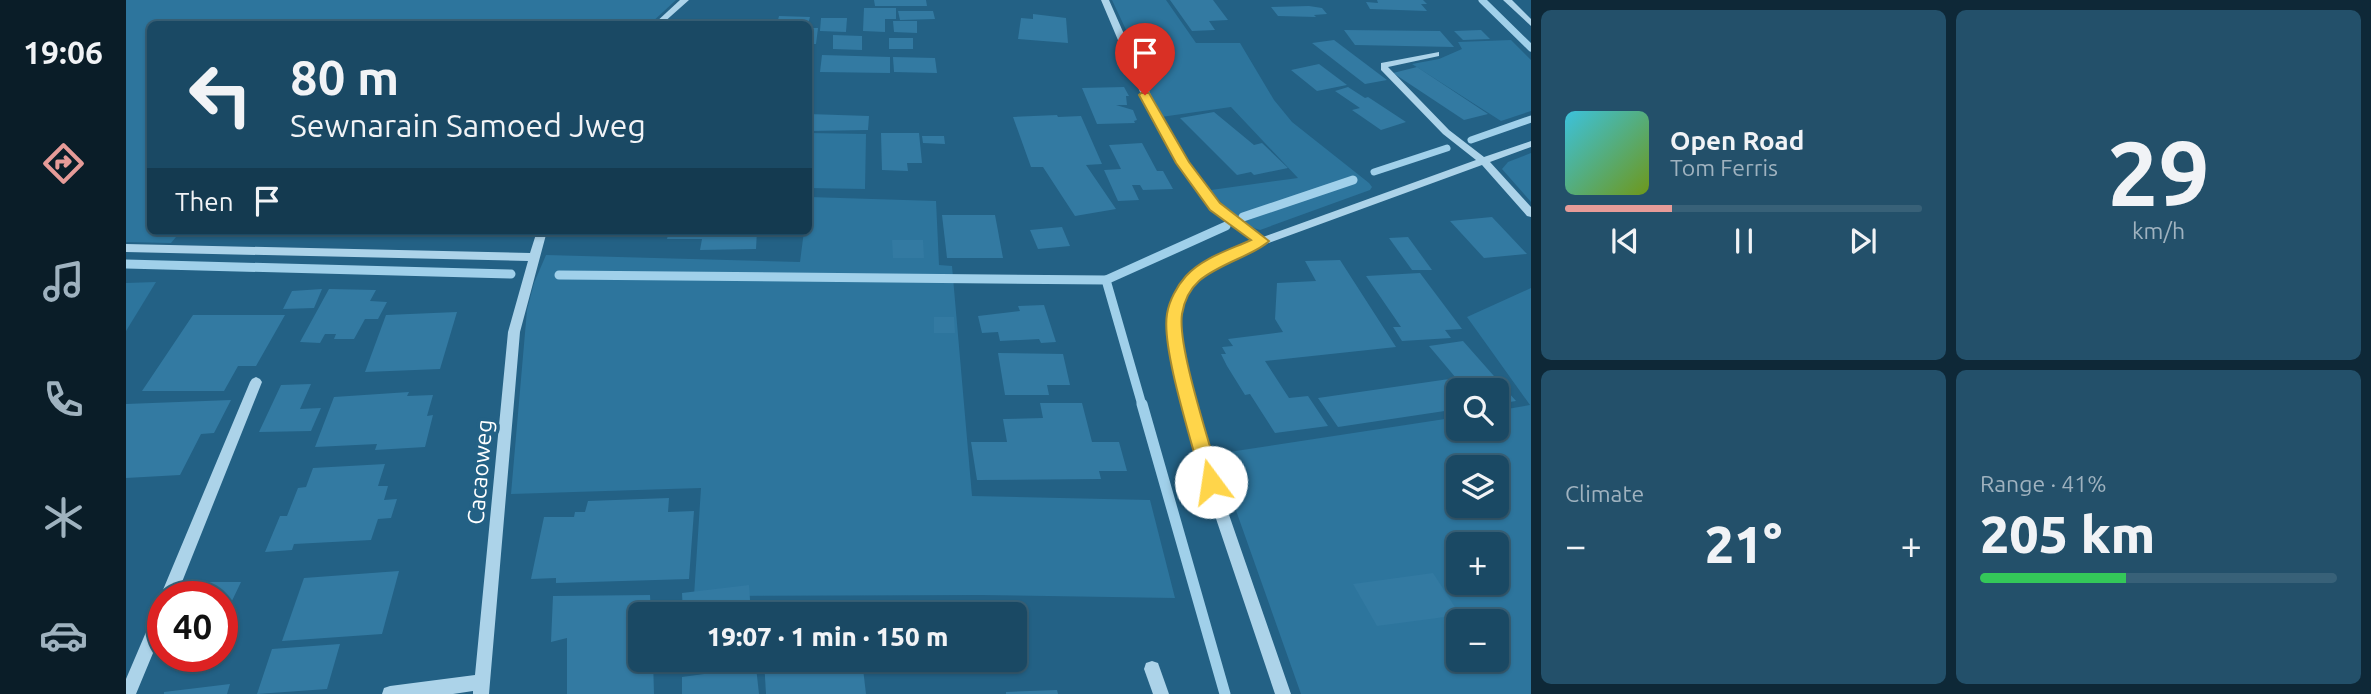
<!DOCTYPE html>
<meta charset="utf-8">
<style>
body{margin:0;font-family:Ubuntu,sans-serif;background:#23506a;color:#f1f3f6;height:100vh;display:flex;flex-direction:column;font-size:26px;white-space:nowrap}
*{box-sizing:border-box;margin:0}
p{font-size:23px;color:#9fb2bf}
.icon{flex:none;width:38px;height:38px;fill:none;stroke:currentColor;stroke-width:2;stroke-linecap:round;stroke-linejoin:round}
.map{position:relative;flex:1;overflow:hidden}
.details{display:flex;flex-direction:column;gap:10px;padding:10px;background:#0e2837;width:840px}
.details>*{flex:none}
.top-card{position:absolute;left:21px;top:21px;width:665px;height:214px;border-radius:10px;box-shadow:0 2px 5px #0004,0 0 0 2px #386178;background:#1a4964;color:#f1f3f6;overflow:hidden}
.controls{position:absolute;left:1320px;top:378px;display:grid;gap:14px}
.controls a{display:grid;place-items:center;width:63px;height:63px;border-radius:10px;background:#1a4964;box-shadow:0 2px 5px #0004,0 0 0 2px #386178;font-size:35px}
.speed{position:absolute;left:21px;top:581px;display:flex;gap:14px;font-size:35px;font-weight:700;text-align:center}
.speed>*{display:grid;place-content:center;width:91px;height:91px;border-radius:50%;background:#1a4964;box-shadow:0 2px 5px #0004,0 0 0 2px #386178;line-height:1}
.speed .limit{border:10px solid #d22;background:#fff;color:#111}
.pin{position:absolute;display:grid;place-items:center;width:60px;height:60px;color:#fff;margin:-72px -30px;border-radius:50% 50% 50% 0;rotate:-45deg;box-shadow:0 0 7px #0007}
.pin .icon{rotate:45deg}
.me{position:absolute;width:77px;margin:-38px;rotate:346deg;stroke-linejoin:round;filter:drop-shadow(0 0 5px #0008)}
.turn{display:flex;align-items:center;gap:24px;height:147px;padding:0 28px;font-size:32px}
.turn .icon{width:91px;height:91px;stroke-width:2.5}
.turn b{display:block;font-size:49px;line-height:60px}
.then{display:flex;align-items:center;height:66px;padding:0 28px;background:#0003;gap:14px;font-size:26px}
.big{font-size:52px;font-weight:800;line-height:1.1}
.details .tile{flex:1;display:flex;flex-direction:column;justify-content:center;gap:10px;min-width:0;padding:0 24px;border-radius:10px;background:#23506a}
.details .dial{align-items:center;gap:0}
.dial b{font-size:91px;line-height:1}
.song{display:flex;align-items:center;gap:21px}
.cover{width:84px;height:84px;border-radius:10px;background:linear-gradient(135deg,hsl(190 70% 55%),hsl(80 70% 35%))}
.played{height:7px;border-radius:4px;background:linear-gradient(90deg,#e69b98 30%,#386178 30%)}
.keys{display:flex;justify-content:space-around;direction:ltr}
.heat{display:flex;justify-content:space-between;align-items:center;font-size:38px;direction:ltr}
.charge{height:10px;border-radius:5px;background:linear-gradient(90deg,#34c759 41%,#386178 0)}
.details .tiles{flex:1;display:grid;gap:10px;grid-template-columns:repeat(2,1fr)}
.trip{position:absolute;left:502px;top:602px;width:399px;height:70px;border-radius:10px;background:#1a4964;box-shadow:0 2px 5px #0004,0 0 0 2px #386178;font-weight:800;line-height:70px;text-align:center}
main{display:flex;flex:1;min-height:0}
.menu{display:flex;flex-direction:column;width:126px;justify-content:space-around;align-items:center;background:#0a1d28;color:#9fb2bf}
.menu .icon{width:49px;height:49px}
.menu .active{color:#e69b98}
.menu b{font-size:32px;color:#f1f3f6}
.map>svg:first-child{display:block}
</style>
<main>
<nav class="menu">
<b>19:06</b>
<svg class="icon active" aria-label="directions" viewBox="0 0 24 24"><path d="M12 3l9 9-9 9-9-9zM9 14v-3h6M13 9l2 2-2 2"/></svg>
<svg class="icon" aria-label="music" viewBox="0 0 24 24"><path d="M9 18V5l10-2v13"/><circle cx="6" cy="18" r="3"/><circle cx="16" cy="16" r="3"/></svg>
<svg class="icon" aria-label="phone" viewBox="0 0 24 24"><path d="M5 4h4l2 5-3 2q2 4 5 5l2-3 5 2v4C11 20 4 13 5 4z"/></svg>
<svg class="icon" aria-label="climate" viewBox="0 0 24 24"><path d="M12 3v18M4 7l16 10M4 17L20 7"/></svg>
<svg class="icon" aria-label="car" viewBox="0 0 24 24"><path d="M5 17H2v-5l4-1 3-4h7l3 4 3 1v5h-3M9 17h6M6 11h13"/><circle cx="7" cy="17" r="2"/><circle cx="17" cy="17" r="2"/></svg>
</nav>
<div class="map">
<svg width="1405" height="694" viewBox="0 0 1405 694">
<rect width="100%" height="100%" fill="#236185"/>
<g fill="#2d759d" fill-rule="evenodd">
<polygon points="0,0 550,0 524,24 24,24 24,231 55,231 45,243 0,242"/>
<path d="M 986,0 L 1040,0 L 1070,43 L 1114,43 L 1148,100 L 1166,122 L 1243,183 L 1246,187 L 1244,190 L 1134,230 C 1114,224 1097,206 1085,190 L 1172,178 L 1105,107 L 1035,117 L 1004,50 L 1002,34 Z"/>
<polygon points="1385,40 1405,60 1405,111 1375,121 1286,64 1313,59 1336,49 1332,42"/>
<polygon points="683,133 740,134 739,189 683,188"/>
<polygon points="1405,153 1405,202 1376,169 1382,162"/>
<polygon points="683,197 810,201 813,265 826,266 846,496 1024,500 1049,598 854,595 568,596 575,488 385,494 401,310 408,283 420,255 674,262 678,231 682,231"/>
<polygon points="30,282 0,331 0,283"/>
<path d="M 1405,288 L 1405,694 L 1175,694 L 1090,454 L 1332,417 L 1332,429 L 1370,429 L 1370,411 L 1404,405 L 1341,317 ZM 1332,467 L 1370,467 L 1370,506 L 1332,506 ZM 1332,544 L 1370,544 L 1370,583 L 1332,583 ZM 1332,621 L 1370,621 L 1370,660 L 1332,660 Z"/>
</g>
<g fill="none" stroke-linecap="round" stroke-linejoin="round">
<g stroke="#a0d0ea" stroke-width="7">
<polyline points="1356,0 1405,48"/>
<polyline points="1345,140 1405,119"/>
<polyline points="1248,172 1321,148"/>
</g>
<g stroke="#a0d0ea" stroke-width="9">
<polyline points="1117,217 1227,180"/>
<polyline points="0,264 385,274"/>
<polyline points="433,275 980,280 1016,405"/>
<polyline points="980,280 1100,226"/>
</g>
<polyline stroke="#a0d0ea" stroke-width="11" points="1016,404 1099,694"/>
</g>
<g fill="#337aa2">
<polygon points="748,0 800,0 801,6 749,6"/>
<polygon points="1044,0 1087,0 1102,20 1083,21 1089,30 1066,31"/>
<polygon points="1251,0 1297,0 1301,4 1295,4 1301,11 1244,9 1240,2 1252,3"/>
<polygon points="1183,6 1196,8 1201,14 1188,15 1190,17 1152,16 1145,7"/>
<polygon points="738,8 770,8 770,19 759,19 759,32 737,31"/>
<polygon points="772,11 807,11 809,19 774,20"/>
<polygon points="907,14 940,18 942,43 892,39 895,18 907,19"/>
<polygon points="653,16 684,17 682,24 651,24"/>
<polygon points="695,18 721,18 720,32 694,31"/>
<polygon points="767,21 791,21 791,33 768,32"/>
<polygon points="682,28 692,28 690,44 682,44"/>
<polygon points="1218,30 1314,31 1328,47 1229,45"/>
<polygon points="1355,30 1364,39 1337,40 1328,31"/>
<polygon points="707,35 736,36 736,50 707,49"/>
<rect x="763" y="38" width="24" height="11"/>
<polygon points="1208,40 1261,80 1239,84 1186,43"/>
<polygon points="696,55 764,57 764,73 694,72"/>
<polygon points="767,57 809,58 811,73 768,72"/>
<polygon points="1193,64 1221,85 1191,91 1165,70"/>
<polygon points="1291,67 1362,114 1338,120 1267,73"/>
<polygon points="998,87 1003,96 1000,96 1001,105 990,105 1007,110 1011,120 1008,121 1009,123 971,124 956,88"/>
<polygon points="1222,87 1239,98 1242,97 1280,122 1255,130 1226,110 1234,108 1209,91"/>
<polygon points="1088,112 1128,145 1136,143 1162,168 1128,175 1125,172 1111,175 1054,118"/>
<polygon points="682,114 743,116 742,130 682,131"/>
<polygon points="931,115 932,117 955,116 976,164 960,165 990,209 949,216 917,167 905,167 887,117"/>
<polygon points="755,133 793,133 796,163 781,163 782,171 756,170"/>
<polygon points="796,136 818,136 819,144 797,143"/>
<polygon points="1016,143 1031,171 1037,171 1047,189 1017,190 1014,185 1006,185 1013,200 992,201 978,170 995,169 983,145"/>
<polygon points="816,215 869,215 877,258 821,258"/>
<polygon points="1366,217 1401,254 1358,258 1324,221"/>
<polygon points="936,227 944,246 912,249 904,230"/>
<polygon points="543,231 631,231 630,249 574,250 576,239 541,239"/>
<polygon points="1282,237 1306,270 1286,270 1263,238"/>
<polygon points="766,240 797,240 798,258 767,258"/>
<polygon points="1214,260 1270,347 1139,361 1163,398 1182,396 1202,426 1149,433 1124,394 1119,395 1101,366 1095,354 1100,354 1096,347 1107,346 1102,339 1157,332 1149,319 1151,283 1190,281 1179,261"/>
<polygon points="1294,273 1336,329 1319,330 1325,338 1276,341 1267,327 1275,327 1240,276"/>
<polygon points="196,289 188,308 157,309 166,291"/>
<polygon points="203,289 250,290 244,301 261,302 252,319 239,319 228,339 208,339 210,334 199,334 194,343 174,342"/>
<polygon points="918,305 930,342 915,343 913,339 874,341 872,332 856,333 852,316 894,311 892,306"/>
<polygon points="331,312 314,369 239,372 260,315"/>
<polygon points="67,315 159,315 130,366 112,366 98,391 16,391"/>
<polygon points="808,317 828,317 829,333 808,333"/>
<polygon points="1337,341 1390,401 1370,404 1370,390 1332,390 1332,409 1212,427 1192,398 1330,378 1303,346"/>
<polygon points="872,353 937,354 944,385 921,385 923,395 879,395"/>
<polygon points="185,384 174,409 195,408 185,431 133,432 155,385"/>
<polygon points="283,392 281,396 307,395 301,416 307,415 299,447 249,450 251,444 189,447 208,397"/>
<polygon points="105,400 88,433 75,434 54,475 0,478 0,404"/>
<polygon points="914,403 956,403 966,442 993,442 1001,471 973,471 975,479 851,480 845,442 881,442 877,419 917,418"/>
<polygon points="259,464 252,486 262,486 258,500 271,499 265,518 252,519 245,540 168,544 166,550 139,552 154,516 161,516 172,488 180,487 187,468"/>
<polygon points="543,498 542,512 568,511 563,579 430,583 430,578 405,579 418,517 448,517 449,512 459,512 462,501"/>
<polygon points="273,571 256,634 156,641 178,578"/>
<polygon points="1307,573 1334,615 1251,626 1227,584"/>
<polygon points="83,582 115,582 104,605 96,605 96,597 76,597"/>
<polygon points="623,585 625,614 557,614 556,593"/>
<polygon points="524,595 525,614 514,614 514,660 527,660 528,694 441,694 441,638 425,642 427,596"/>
<polygon points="811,605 812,614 749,614 748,609"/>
<polygon points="214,644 201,689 131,694 146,649"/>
<polygon points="638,660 736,660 740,694 640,694"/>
<polygon points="630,667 633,694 556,694 556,677"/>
<polygon points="104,684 101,694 38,694 38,692"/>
<polygon points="931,690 932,694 880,694 880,692"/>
</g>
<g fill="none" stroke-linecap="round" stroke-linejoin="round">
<g fill="#acd3e9" fill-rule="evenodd">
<polygon points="554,0 563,0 536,24 528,24"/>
<polygon points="975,0 983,0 1035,118 1061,162 1093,205 1137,237 1350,160 1317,134 1255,70 1255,63 1313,52 1313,56 1262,67 1323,130 1358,157 1405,141 1405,147 1364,162 1405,207 1405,217 1401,216 1356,165 1140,244 1094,264 1070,281 1061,295 1054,316 1059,355 1092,483 1165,694 1149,694 1078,483 1047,355 1042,316 1049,294 1062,275 1086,258 1128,240 1085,209 1052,163 1025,118"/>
<polygon points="1377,0 1386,0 1405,19 1405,26"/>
<polygon points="411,231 421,231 394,332 363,694 347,694 347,691 327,694 256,694 258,688 264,686 349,675 382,332 402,261 0,252 0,244 404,253"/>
<polygon points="130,377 134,379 136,382 50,597 37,597 37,629 10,694 0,694 0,679 32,604 37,602 34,597 124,382 126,379"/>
<polygon points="1026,661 1032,663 1043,694 1027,694 1018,669 1020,663"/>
</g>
</g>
<path fill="#ffd54a" stroke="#a68a30" stroke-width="2" d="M 1015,93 L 1023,93 L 1063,162 L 1094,203 L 1143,241 C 1131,254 1092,264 1073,281 C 1064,289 1058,302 1056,314 C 1051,347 1085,446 1094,482 L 1092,488 L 1085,490 L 1079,488 L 1076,482 C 1067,445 1035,349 1041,314 C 1043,301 1051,286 1060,276 C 1076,258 1103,250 1125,240 L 1084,210 L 1050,163 L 1013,95 Z"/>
<g text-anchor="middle" stroke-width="7" stroke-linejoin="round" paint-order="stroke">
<g font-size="23" fill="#fff" stroke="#236185">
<text transform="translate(354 472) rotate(-85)" y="8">Cacaoweg</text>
</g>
</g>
</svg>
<div class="controls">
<a><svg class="icon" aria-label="search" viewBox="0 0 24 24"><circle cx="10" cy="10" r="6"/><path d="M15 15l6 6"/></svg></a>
<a><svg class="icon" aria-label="layers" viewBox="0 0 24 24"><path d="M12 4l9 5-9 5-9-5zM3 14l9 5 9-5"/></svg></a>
<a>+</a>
<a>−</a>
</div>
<div class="speed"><div class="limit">40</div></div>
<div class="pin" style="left:1019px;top:95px;background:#d93025"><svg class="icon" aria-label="arrive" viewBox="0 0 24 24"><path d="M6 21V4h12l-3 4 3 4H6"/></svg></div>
<svg class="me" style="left:1085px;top:482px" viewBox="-20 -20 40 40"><circle r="19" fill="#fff"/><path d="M0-13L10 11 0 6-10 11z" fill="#ffd54a"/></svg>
<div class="trip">19:07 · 1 min · 150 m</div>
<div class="top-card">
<div class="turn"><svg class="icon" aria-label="left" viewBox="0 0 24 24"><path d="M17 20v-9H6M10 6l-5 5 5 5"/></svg><div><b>80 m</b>Sewnarain Samoed Jweg</div></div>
<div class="then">Then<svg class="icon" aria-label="arrive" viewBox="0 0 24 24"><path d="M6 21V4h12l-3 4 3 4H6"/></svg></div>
</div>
</div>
<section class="details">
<div class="tiles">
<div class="tile">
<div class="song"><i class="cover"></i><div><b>Open Road</b><p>Tom Ferris</p></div></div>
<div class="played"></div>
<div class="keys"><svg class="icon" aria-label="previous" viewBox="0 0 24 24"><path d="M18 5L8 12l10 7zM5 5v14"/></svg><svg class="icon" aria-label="pause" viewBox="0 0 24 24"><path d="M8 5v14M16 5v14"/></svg><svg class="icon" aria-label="next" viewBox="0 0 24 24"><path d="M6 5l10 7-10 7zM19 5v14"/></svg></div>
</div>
<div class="tile dial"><b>29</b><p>km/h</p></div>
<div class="tile"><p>Climate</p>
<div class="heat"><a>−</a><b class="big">21°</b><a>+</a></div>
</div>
<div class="tile"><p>Range · 41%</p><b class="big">205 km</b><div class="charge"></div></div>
</div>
</section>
</main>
